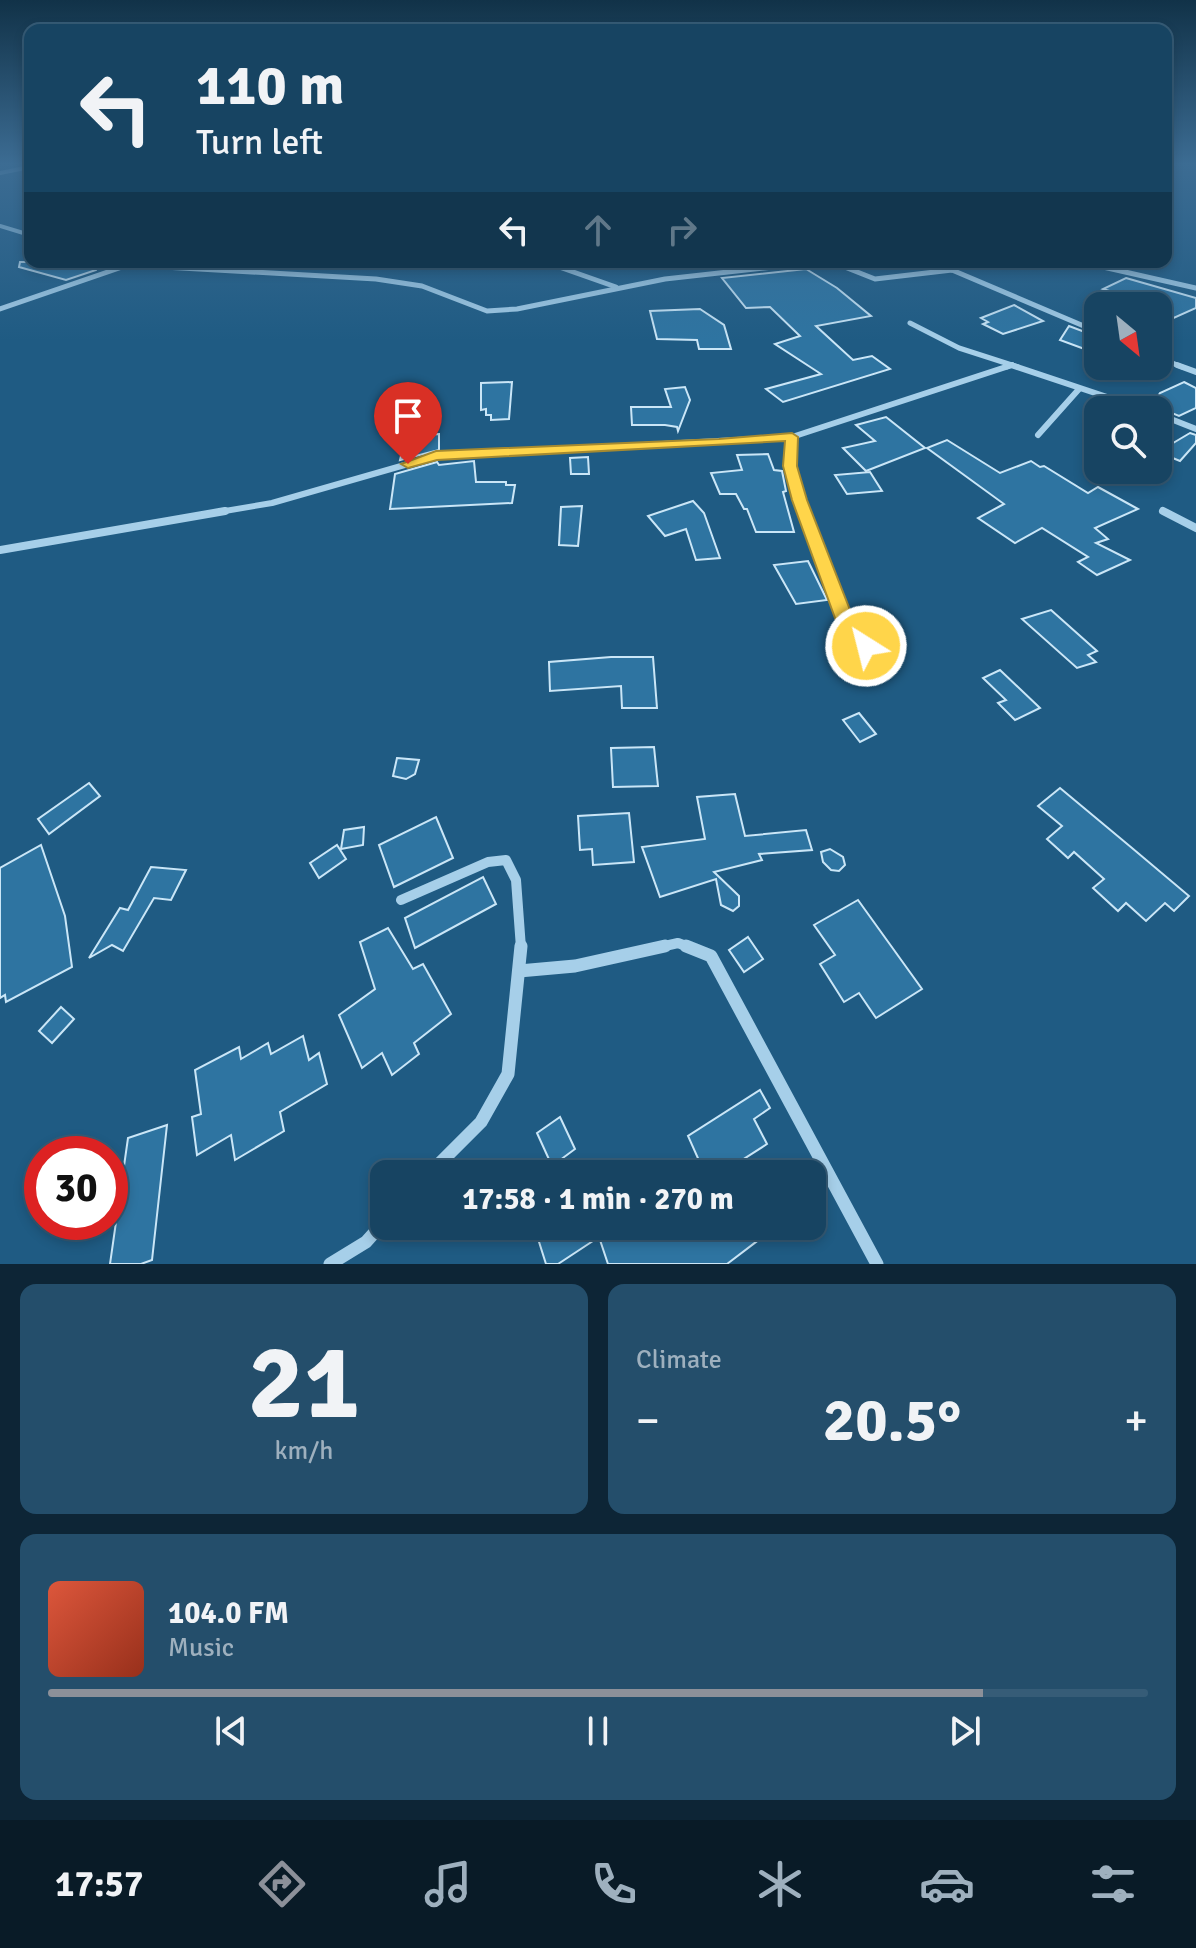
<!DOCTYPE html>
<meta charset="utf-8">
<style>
body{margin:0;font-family:Signika,sans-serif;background:#244e6b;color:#f1f3f6;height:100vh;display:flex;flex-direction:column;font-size:30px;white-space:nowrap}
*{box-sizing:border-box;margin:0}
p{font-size:26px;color:#9eb0be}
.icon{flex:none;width:44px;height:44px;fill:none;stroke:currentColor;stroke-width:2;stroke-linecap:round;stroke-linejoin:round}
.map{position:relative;height:1264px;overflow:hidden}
.sheet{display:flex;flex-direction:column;gap:20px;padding:20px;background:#0d2536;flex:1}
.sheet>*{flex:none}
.top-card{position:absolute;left:24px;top:24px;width:1148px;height:244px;border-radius:16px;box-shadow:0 4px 12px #0003,0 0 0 2px #365c77;background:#174462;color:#f1f3f6;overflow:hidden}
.needle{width:52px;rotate:151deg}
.fabs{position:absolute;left:1084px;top:292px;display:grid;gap:16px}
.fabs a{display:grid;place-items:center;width:88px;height:88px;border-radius:16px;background:#174462;box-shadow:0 4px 12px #0003,0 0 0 2px #365c77;font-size:40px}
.speed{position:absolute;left:24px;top:1136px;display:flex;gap:16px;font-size:40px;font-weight:700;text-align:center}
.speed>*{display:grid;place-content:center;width:104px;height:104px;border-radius:50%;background:#174462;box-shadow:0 4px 12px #0003,0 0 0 2px #365c77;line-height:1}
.speed .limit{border:12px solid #d22;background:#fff;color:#111}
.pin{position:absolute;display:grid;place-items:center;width:68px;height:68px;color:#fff;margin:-82px -34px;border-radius:50% 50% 50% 0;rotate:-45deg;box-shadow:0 0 8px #0007}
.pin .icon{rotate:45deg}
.me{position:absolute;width:88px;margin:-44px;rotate:324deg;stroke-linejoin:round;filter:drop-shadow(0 0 6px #0008)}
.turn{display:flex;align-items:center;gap:28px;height:168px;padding:0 40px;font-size:36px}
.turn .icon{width:104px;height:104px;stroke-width:2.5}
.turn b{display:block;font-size:56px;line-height:68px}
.lanes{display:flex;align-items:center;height:76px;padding:0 40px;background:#0003;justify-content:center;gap:40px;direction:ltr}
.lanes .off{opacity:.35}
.big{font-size:60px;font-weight:700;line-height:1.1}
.sheet .widget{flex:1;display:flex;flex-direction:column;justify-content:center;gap:12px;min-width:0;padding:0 28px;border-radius:16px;background:#244e6b}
.sheet .dial{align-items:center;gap:0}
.dial b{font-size:104px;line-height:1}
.song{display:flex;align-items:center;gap:24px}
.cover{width:96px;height:96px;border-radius:12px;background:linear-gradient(135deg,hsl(10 70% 55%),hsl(10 70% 35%))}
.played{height:8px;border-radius:4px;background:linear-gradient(90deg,#8c9099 85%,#365c77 85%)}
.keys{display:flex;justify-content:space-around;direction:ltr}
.heat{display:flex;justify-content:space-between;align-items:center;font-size:44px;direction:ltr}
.sheet .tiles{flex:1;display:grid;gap:20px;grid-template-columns:1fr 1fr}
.widget:last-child{grid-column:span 2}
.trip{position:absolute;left:370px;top:1160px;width:456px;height:80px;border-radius:16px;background:#174462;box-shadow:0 4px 12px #0003,0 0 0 2px #365c77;font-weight:700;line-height:80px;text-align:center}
.menu{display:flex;height:128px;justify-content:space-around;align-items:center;background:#091b27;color:#9eb0be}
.menu .icon{width:56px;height:56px}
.menu .active{color:#8c9099}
.menu b{font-size:36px;color:#f1f3f6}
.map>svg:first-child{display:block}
</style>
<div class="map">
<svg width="1196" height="1264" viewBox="0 0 1196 1264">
<rect width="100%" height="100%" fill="#1f5b83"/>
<g fill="#2e74a1" stroke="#cae6f7" stroke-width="2">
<polygon points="20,262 98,262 96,270 66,280 19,267"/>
<polygon points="806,269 837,288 871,316 816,326 853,360 872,356 890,369 783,402 766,389 821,374 775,344 800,336 770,307 746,308 722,278"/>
<polygon points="1126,278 1196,298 1196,308 1158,325 1158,306 1103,289"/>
<polygon points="1014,305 1043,321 1003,334 983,324 988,322 981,318"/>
<polygon points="700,309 724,325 731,349 699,349 697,340 657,339 650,311"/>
<polygon points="1069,326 1098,337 1098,354 1060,340"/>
<polygon points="512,382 509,419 491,420 491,415 486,415 486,409 481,410 481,383"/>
<polygon points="1184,382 1196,388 1196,408 1179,416 1152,405 1160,393"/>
<polygon points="685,387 690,400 678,431 677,427 665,425 632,425 631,407 671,407 665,389"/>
<polygon points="886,417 925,448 866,471 843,448 875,441 856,425"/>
<polygon points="1190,433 1196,435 1196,443 1180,461 1158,452"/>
<polygon points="439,434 439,450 400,460 406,435"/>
<polygon points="947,440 1000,473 1031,461 1040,467 1044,466 1088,493 1098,487 1138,509 1095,528 1108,539 1096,543 1130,560 1097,575 1078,562 1088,557 1042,528 1015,543 978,518 1004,504 927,448"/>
<polygon points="768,454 774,470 782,471 786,491 783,492 794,532 756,532 747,509 744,509 736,494 720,494 711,473 742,470 737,455"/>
<polygon points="588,457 589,474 571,474 570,458"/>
<polygon points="474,461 476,482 506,482 506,485 515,485 512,503 390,509 395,474 437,462 439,465"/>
<polygon points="870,472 882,491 847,494 835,475"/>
<polygon points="693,501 704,513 720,558 696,560 686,529 665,536 648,516"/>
<polygon points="582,506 578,546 559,545 561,507"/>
<polygon points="808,561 827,600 796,604 774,565"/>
<polygon points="1051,610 1097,651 1088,655 1096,662 1077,668 1022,619"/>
<polygon points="611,657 653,657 657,708 622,708 621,686 550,691 549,662"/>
<polygon points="1000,670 1040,708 1015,720 998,703 1006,700 983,678"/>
<polygon points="859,713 876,734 860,742 843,720"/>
<polygon points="654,747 658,786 613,787 611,748"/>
<polygon points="397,758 419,760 415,774 406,779 393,776"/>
<polygon points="89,783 100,796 49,834 38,819"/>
<polygon points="1060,788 1132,848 1189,896 1174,911 1165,903 1146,921 1126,903 1118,911 1093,888 1104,879 1074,852 1068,858 1047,839 1062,826 1038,806"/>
<polygon points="735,794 745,836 806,830 812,850 759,854 762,860 714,872 739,896 739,906 733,911 721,905 716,879 660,897 642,847 705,839 697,797"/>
<polygon points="629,813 634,862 593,865 592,849 580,850 578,816"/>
<polygon points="436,817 453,858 394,887 379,845"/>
<polygon points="364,827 363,845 341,849 344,830"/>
<polygon points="41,845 65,916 72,967 6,1002 5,995 0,998 0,868"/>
<polygon points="337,845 346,859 319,878 310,863"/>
<polygon points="830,849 843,857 845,865 839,871 831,870 823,862 821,852"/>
<polygon points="151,867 186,870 171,900 154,898 123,951 112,945 89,958 120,908 128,910"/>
<polygon points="483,877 496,904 415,948 405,918"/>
<polygon points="858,900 922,989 876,1018 859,993 844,1002 820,964 835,955 814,925"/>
<polygon points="388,928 413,969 423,964 451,1014 414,1043 419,1054 392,1075 382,1053 362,1068 339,1015 375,989 360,942"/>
<polygon points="748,937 763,959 744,972 729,950"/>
<polygon points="61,1007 74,1019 52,1043 39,1031"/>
<polygon points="303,1036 309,1060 319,1053 327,1084 280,1112 284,1131 235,1160 231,1135 197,1155 192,1117 201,1114 195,1070 239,1047 241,1059 268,1043 271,1054"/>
<polygon points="760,1090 770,1108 754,1119 767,1144 736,1164 740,1174 705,1174 688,1136"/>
<polygon points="560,1117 575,1149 552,1166 537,1133"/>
<polygon points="167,1125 152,1260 141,1264 110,1264 128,1138"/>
<polygon points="534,1226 624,1226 629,1239 646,1226 777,1226 727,1264 608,1264 599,1237 558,1264 546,1264"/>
</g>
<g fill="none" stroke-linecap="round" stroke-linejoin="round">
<g stroke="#a6cfe9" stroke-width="4">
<polyline points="0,173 30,167"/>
<polyline points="0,226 30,235"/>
</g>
<g stroke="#a6cfe9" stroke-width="5">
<polyline points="545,262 616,287"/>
<polyline points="832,262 875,279 952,270 1098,332"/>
<polyline points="938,262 952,270"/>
<polyline points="1081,262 1196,288"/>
<polyline points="0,309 128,265 376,279 422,286 487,311 517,309 665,279 819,262"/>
<polyline points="910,323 959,348 1018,367"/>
<polyline points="1158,357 1182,367"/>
<polyline points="1007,367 1012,365"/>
</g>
<g stroke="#a6cfe9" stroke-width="6">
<polyline points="1011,365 1146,410"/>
<polyline points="1177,365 1196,372"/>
<polyline points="1158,414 1196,429"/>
<polyline points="1038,435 1079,389"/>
<polyline points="792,437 790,466 804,513"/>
<polyline points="1163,511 1167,513"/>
<polyline points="213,513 272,503 436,456 792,437 1012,365"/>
</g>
<g stroke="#a6cfe9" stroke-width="8">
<polyline points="803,511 844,618 866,646"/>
<polyline points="1163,511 1196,528"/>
<polyline points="0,550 225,511"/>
</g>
<g stroke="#a6cfe9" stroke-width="10">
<polyline points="401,900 488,862 506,860 516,880 521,948"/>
<polyline points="656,948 678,943 691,948"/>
</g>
<g stroke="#a6cfe9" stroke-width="13">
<polyline points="686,946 711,956 877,1264"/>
<polyline points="519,971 575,966 665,946"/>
<polyline points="429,1174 481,1122 508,1074 521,946"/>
<polyline points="330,1264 366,1242 384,1222"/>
</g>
</g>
<linearGradient id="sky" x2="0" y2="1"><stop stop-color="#113248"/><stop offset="0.48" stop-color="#3c6c93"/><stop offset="1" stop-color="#3c6c93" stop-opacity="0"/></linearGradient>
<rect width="1196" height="341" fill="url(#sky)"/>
<polygon fill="#ffd54a" stroke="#a68a30" stroke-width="2" points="792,433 798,437 797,466 807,500 852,615 875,646 873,651 859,651 835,618 792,500 783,466 785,441 437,460 408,468 401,464 436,451 719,439"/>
</svg>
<div class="fabs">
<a><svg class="needle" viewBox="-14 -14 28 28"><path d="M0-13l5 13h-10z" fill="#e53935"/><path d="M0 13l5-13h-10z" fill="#9eb0be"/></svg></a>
<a><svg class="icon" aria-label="search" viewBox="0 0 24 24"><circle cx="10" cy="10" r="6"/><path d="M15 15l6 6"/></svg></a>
</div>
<div class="speed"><div class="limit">30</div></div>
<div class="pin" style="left:408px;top:464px;background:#d93025"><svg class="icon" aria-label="arrive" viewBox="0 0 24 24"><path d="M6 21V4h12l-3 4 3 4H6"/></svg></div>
<svg class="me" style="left:866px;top:646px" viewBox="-20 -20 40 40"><circle r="17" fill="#ffd54a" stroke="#fff" stroke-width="3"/><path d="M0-11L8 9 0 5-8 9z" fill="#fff"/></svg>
<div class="trip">17:58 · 1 min · 270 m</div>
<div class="top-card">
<div class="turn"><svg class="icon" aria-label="left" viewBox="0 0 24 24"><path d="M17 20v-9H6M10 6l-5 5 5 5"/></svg><div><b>110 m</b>Turn left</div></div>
<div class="lanes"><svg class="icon" aria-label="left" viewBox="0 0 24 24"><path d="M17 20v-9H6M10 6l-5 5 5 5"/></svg><svg class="icon off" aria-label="ahead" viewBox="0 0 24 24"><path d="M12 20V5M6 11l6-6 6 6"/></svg><svg class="icon off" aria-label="right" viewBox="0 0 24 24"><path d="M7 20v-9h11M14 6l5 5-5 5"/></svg></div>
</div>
</div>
<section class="sheet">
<div class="tiles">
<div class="widget dial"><b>21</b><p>km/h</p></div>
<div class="widget"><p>Climate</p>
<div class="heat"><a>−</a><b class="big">20.5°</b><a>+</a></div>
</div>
<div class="widget">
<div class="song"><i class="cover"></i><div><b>104.0 FM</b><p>Music</p></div></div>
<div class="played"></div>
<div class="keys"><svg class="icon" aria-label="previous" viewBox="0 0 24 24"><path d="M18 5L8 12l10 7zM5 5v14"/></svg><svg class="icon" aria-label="pause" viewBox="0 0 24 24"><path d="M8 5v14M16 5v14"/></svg><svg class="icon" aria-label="next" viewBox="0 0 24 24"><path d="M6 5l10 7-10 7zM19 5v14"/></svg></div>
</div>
</div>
</section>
<nav class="menu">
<b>17:57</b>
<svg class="icon active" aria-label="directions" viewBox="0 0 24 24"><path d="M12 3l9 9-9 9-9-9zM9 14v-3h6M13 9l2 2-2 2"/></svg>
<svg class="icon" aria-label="music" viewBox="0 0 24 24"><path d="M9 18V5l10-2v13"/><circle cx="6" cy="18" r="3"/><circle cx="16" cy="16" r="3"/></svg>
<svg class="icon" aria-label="phone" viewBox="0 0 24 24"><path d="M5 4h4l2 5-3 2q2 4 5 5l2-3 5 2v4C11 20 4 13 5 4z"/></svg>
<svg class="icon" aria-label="climate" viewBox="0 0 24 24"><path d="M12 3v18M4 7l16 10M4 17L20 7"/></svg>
<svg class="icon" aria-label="car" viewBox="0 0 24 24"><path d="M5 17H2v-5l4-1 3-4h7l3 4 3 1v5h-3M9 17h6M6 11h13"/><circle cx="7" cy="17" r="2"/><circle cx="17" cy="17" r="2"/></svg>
<svg class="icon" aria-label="filters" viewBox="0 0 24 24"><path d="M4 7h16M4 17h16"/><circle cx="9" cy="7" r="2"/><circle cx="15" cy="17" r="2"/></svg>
</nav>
